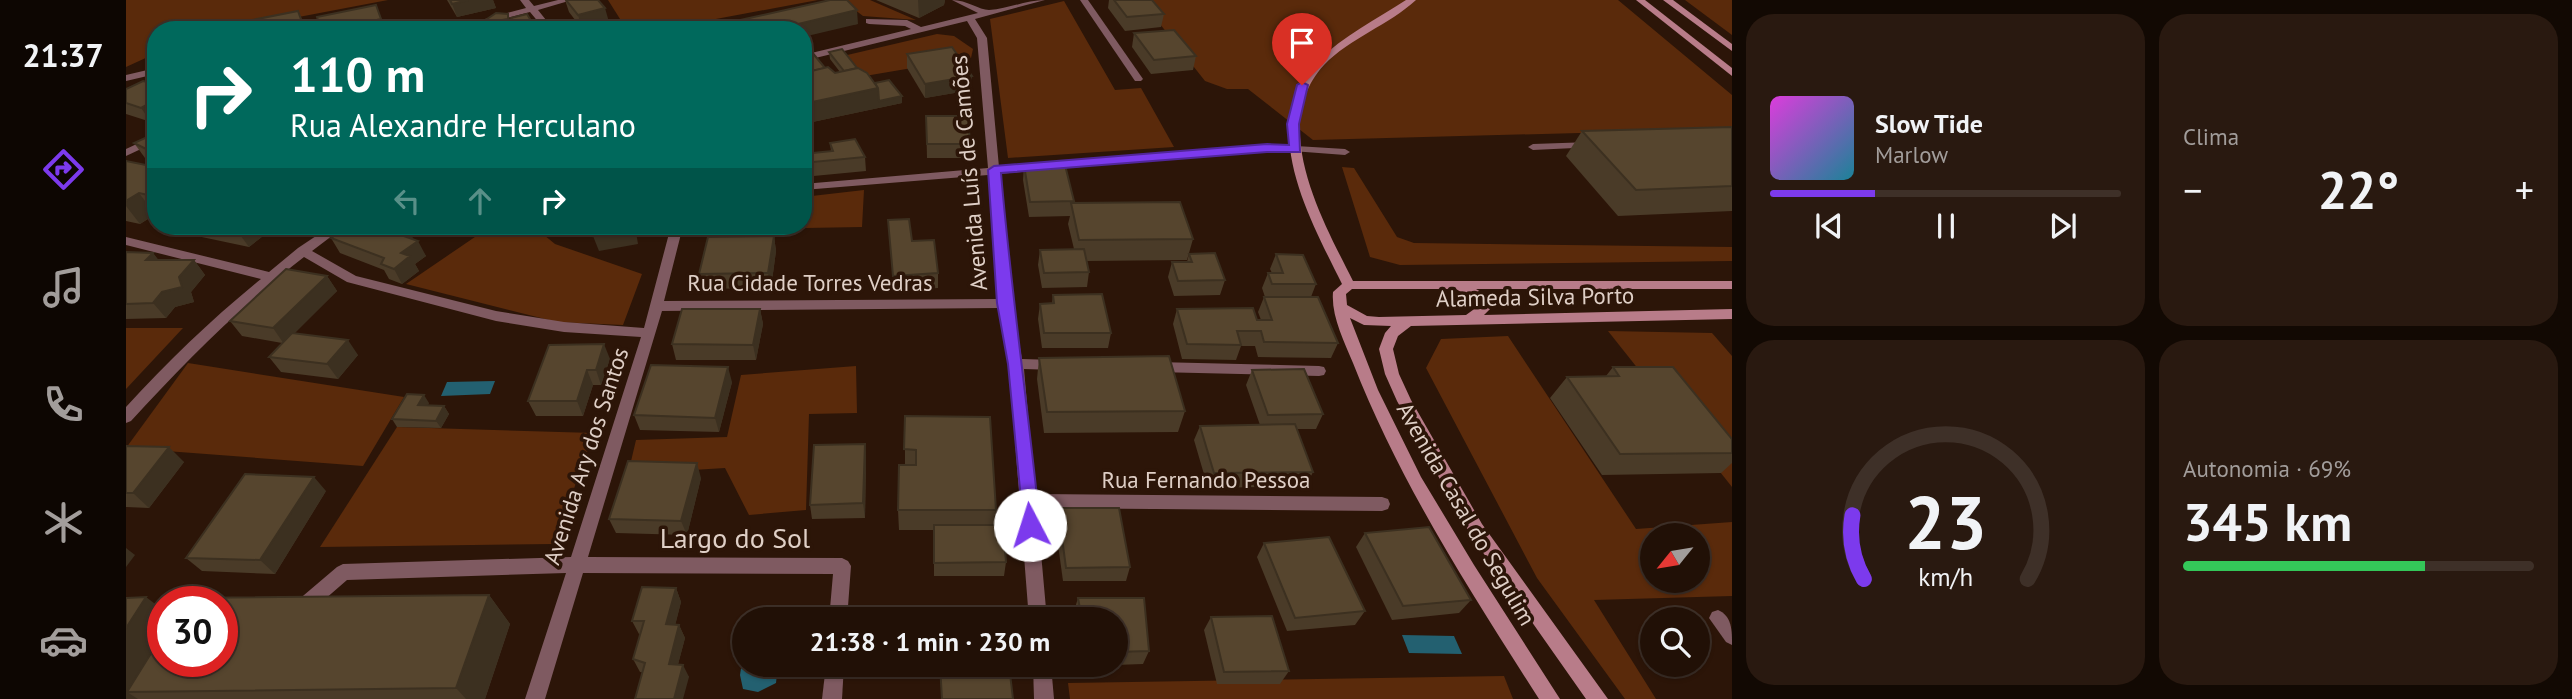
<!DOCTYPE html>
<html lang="pt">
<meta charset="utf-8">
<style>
body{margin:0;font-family:"PT Sans",sans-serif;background:#291910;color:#f1f3f6;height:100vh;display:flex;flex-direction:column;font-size:26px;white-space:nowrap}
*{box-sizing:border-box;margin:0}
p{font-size:23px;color:#a29d9b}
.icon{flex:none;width:38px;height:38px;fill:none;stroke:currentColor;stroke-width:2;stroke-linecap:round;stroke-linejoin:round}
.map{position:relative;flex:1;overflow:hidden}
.sheet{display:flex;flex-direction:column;gap:14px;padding:14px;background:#120903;width:840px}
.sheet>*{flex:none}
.guide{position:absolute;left:21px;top:21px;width:665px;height:214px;border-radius:28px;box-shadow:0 2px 5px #0004,0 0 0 2px #3e3028;background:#00695c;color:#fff;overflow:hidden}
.needle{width:46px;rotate:240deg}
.controls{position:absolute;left:1514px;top:523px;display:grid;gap:14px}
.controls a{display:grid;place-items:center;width:70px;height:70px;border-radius:50%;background:#211006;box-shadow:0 2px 5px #0004,0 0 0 2px #3e3028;font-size:35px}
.speed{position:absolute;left:21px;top:586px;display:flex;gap:14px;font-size:35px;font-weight:700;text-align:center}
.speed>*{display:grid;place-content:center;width:91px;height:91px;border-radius:50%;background:#211006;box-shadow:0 2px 5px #0004,0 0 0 2px #3e3028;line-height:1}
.speed .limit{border:10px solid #d22;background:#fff;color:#111}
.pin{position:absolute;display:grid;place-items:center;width:60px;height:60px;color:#fff;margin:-72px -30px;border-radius:50% 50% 50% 0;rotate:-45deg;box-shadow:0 0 7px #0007}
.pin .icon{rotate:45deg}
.me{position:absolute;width:77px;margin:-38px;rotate:355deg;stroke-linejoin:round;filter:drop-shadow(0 0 5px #0008)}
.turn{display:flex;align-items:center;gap:24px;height:147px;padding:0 28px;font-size:32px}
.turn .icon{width:91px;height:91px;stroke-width:2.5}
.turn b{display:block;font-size:49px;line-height:60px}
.lanes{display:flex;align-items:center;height:66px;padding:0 28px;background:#0003;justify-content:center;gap:35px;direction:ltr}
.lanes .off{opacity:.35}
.big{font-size:52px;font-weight:700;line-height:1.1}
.sheet .widget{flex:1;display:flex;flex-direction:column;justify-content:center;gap:10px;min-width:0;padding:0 24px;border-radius:28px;background:#291910}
.sheet .dial{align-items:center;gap:0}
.dial svg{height:182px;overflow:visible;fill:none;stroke:#3e3028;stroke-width:7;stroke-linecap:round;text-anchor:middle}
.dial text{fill:#f1f3f6;stroke:none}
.song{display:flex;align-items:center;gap:21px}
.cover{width:84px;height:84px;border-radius:10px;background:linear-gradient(135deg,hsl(300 70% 55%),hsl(190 70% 35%))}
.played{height:7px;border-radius:4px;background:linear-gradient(90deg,#7c3aed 30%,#3e3028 30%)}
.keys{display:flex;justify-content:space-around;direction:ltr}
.heat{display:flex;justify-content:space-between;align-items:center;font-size:38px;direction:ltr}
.charge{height:10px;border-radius:5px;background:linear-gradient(90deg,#34c759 69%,#3e3028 0)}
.sheet .tiles{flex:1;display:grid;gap:14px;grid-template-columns:repeat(2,1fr)}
.trip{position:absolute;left:606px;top:607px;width:396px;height:70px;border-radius:35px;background:#211006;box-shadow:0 2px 5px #0004,0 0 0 2px #3e3028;font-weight:700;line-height:70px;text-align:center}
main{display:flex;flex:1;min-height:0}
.tab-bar{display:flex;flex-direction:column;width:126px;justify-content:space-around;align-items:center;background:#0d0602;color:#a29d9b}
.tab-bar .icon{width:49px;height:49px}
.tab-bar .active{color:#7c3aed}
.tab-bar b{font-size:32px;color:#f1f3f6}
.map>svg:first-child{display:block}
</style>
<main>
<nav class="tab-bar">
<b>21:37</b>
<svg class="icon active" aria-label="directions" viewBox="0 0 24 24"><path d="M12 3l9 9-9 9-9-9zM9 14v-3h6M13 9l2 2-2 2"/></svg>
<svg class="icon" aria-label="music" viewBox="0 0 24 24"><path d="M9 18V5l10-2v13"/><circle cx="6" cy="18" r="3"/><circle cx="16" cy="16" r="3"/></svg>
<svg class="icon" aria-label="phone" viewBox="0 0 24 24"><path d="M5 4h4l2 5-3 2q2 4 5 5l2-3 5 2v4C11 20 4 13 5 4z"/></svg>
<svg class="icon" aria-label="climate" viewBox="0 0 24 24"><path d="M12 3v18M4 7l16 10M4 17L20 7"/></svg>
<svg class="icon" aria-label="car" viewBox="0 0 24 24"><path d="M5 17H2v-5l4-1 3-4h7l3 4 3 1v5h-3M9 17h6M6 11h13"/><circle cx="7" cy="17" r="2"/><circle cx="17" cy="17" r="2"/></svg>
</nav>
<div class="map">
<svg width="1606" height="699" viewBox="0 0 1606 699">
<rect width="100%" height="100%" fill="#2c1508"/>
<g fill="#5a2a0b" fill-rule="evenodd">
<polygon points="0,0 262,0 105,30 30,30 24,56 0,67"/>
<polygon points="482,0 692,0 531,30 501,30"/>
<polygon points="716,0 744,0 790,20 737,16"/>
<polygon points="1015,0 1492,0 1606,95 1606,147 1565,130 1187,140 1122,89 1101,89 1079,81"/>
<polygon points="1559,0 1606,0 1606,35"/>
<polygon points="938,1 989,90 1015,88 1048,147 882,158 864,19"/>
<polygon points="811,34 828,36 847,49 845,58 733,77 717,56"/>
<polygon points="1216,167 1228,168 1271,237 1288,243 1606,247 1606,261 1274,265 1244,257"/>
<polygon points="738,190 736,227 568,230 568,226 677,226 677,197"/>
<polygon points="365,226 407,226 429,244 516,274 497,325 431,322 280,284"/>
<polygon points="0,328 57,328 0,389"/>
<polygon points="1482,331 1586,333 1606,356 1606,487"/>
<path d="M 1382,336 L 1510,529 L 1606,522 L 1606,596 L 1468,600 L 1530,699 L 1499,699 L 1411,578 L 1300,368 L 1315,339 ZM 1526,536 L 1572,536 L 1572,581 L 1526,581 Z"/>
<polygon points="62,363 278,397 237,466 0,448"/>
<polygon points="730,366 731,413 683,414 680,510 623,515 599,468 502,474 510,440 601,437 615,375"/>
<polygon points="271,427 468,433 428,544 194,547"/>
<polygon points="1378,676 1387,699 944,699 942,683"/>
</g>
<g fill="#236070">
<polygon points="369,381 364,394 315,396 321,382"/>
<polygon points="1276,635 1328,636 1336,654 1283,653"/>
<polygon points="618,649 618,665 652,665 650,683 632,692 617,689 614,675"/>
</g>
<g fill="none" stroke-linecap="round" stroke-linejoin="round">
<g fill="#7f5a61" fill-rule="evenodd">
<polygon points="1465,142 1470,145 1469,147 1407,150 1402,147 1407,144"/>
<polygon points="1170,146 1219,149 1224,152 1219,155 1166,151 1166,147"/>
<path d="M 1592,610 C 1606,616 1606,630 1606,645 L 1600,642 L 1583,618 L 1586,612 Z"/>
</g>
<g fill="#7f5a61" fill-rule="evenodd">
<polygon points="394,0 403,0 408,6 432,0 446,0 412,10 428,30 419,30 404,12 334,30 318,30 400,8"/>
<path d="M 826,0 C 841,0 853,10 863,10 C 882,9 900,0 919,0 L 849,19 L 861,38 L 873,167 L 1141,145 L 1170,146 L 1175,149 L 1170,152 L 1141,151 L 873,174 L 886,303 L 896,359 L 929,360 L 936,365 L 929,370 L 898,369 L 909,494 L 1256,497 L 1262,499 L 1264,504 L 1262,509 L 1256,511 L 911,508 L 921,620 L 903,620 L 883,364 L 873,308 L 536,311 L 462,557 L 716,558 L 722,561 L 725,566 L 721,620 L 703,620 L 707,574 L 457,573 L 419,699 L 399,699 L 440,573 L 221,580 L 183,613 L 177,615 L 171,613 L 168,607 L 171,601 L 211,567 L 217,564 L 445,557 L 515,337 L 438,332 L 370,321 L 221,282 L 178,257 C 115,306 59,362 5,421 L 0,423 L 0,407 C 42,361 87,318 135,279 L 0,245 L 0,237 L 143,272 L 172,248 L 205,226 L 219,226 L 186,251 L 230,276 L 370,311 L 438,322 L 518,328 L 545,226 L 557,226 L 538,301 L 872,299 L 862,175 L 677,190 L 677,184 L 862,168 L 851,38 L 841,21 L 677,61 L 677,55 L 785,29 L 779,26 L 743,24 L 740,23 L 740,19 L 781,20 L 795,27 L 852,13 Z"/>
<polygon points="954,0 962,0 1017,79 1015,81 1009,81"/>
<polygon points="30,68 30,74 0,81 0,75"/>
<polygon points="30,135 30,142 0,156 0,149"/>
<polygon points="1030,362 1193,366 1198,367 1200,371 1198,375 1193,376 1030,372 1023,367"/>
<polygon points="700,665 718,665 716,699 696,699"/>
<polygon points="907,665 925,665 928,699 908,699"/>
</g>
<g fill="#b87c89" fill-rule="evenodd">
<path d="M 1280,0 L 1290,0 C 1263,25 1224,38 1198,65 C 1142,125 1197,221 1227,281 L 1606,281 L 1606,289 L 1350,289 L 1355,292 L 1365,308 L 1358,315 L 1606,309 L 1606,319 L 1285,326 L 1272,336 L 1267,349 L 1273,374 L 1285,400 L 1356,524 L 1482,699 L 1460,699 L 1344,534 L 1271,401 L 1259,374 L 1253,349 L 1259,333 L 1265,326 L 1238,325 L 1224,318 L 1252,390 L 1295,477 L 1348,565 L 1434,699 L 1413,699 C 1344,591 1274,483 1227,363 C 1218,341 1205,316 1207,292 L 1216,284 C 1184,219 1129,124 1192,61 C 1217,36 1251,19 1280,0 ZM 1226,289 L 1330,289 L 1345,298 L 1351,307 L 1340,315 L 1253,317 L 1241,316 L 1221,305 L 1220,294 Z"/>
<polygon points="1510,0 1519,0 1606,68 1606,76"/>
<polygon points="1537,0 1547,0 1606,44 1606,51"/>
</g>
</g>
<g fill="#4a3b28">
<polygon points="321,0 367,0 370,8 331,17"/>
<polygon points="439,0 483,22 456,29 443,12"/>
<polygon points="750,0 819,0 818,5 793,18"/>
<polygon points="983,0 1026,0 1038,14 1035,27 999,31 982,8"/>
<polygon points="610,21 732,24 677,30 612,30"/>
<polygon points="1008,33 1070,56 1067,70 1025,74 1006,47"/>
<polygon points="703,52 731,68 749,83 776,103 677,124 699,68 709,73 714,72 704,59"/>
<polygon points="781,54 846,76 846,90 799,98 781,68"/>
<polygon points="30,84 30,119 25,122 0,114 0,89"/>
<polygon points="800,116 844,144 843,158 801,158"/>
<polygon points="1606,127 1606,211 1492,216 1440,156 1456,131"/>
<polygon points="30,133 30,163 19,158 8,143"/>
<polygon points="704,143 739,157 740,171 677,177 677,154 705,151"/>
<polygon points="0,161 30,167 30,214 14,224 0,221"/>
<polygon points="898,165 948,201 947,203 1067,239 1061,260 961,261 963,272 961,287 916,288 912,265 914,250 948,249 942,224 944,216 903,217 897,180"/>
<polygon points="762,220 786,241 812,273 812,288 768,291"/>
<polygon points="63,226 150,226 123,247 71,236"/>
<polygon points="280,226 287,239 300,256 289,264 293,271 276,284 263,279 258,270 214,253 205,238 256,228"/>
<polygon points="284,226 326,226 311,236"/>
<polygon points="648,236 650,251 645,288 577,289 573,274"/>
<polygon points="0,252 27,253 32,260 68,260 79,275 65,292 68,302 49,307 40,318 0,319"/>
<polygon points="1063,254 1099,280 1094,295 1048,296 1042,277 1046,262 1061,262"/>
<polygon points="1150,254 1190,284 1185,297 1212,343 1205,358 1132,357 1129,346 1115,346 1110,360 1056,359 1047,324 1051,309 1135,320 1132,312 1138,297 1139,297 1136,288 1142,273 1146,273 1144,269"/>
<polygon points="201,276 211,291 168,333 232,355 212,379 155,372 143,357 156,343 116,336 104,321"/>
<polygon points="927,295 985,333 982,348 916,348 912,319 914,304 926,303"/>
<polygon points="634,309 637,324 630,360 550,360 546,344"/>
<polygon points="913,358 1059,411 1052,432 918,433 911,379"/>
<polygon points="484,359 475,385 467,385 457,416 410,416 402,401"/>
<polygon points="1487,367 1606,439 1606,463 1595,473 1476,475 1424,398 1441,377 1480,376"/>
<polygon points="1126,370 1197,414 1190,429 1170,429 1187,472 1180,486 1082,488 1068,440 1074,426 1134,425 1120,385"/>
<polygon points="606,382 593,432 514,430 508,415"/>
<polygon points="303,403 302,405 318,406 323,414 315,428 271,427 266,419"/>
<polygon points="779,416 870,510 869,525 880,562 878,576 808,576 808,530 773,530 772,510 779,465"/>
<polygon points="739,444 740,459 739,518 686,519 684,505"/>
<polygon points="0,446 58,462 23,508 0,507"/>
<polygon points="575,478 561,535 490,533 483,519"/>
<polygon points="200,491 149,574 76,571 60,558"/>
<polygon points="932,508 1004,567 1000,581 937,581 929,523"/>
<polygon points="1239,533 1345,600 1333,613 1266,620 1230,547"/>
<polygon points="1138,543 1239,611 1229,625 1161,631 1131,557"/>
<polygon points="550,588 555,602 549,625 553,625 559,638 552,664 563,677 514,672 507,659 514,634 513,634 506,621"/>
<polygon points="363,595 384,624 359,699 0,699 0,598 37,662"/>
<polygon points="952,598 1018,598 1023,651 1017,664 989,665 989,620 950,620 948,611"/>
<polygon points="1085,617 1163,671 1154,684 1091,684 1078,630"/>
</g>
<g fill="#3c3020">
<polygon points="342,0 367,0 370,8 331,17 326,4"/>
<polygon points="792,0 819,0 818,5 793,18"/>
<polygon points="250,5 260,30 208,30"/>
<polygon points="479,8 483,22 456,29 452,15"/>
<polygon points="731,10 732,24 677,37 677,30 647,30"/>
<polygon points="172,11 179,25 181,30 168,30"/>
<polygon points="382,14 388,30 367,30 365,22"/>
<polygon points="407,24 409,30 391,30 391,28"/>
<polygon points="846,76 846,90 799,98 799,84"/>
<polygon points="752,88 776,96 776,103 677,124 677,104"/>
<polygon points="30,100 30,119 25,122 15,108"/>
<polygon points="30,190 30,205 22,195"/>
<polygon points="13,193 29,214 14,224 0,206 0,201"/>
<polygon points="121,226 150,226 123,247 112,232"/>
<polygon points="279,226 280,226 288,240 269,233"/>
<polygon points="305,226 326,226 311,236"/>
<polygon points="507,226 509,226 512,244 473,251 467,236"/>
<polygon points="648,236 650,251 645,288 642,273"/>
<polygon points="292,241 300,256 289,264 293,271 276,284 268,269 275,253"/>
<polygon points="27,253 39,268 20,260"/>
<polygon points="68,260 79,275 65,292 68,302 49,307 40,318 27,303 36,292 53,277"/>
<polygon points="201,276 211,291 158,344 147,328"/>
<polygon points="634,309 637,324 630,360 627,345"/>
<polygon points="222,340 232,355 212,379 201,364"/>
<polygon points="478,344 484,359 475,385 470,370"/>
<polygon points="602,367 606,382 593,432 589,418"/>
<polygon points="461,370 467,385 457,416 451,401"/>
<polygon points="298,395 303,403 297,413 292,405"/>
<polygon points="318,406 323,414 315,428 310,421"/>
<polygon points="739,444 740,459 739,518 737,503"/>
<polygon points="43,447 58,462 23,508 7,493"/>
<polygon points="571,463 575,478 561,535 555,521"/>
<polygon points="188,477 200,491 149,574 134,560"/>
<polygon points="0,548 9,555 0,567"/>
<polygon points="550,588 555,602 546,638 540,624"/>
<polygon points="363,595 384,624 359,699 340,699 330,688"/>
<polygon points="20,597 37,610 37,660 1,692 12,699 0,699 0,628"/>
<polygon points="553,625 559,638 549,676 543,664"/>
<polygon points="557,665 563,677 557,699 548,699"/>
</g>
<g fill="#56452e" stroke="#3c3020" stroke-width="2">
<polygon points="324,0 342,0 326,4"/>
<polygon points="440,0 472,0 479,8 452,15"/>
<polygon points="704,0 721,0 731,10 647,30 617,30 610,21"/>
<polygon points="988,0 1026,0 1038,14 1001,17"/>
<polygon points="250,5 255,19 208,30 195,30 191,17"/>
<polygon points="172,11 178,28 168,30 129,30 126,20"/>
<polygon points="370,13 382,14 382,19 365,22 361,19"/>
<polygon points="401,14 407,24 391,28 385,18"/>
<polygon points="513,23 519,30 487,30"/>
<polygon points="357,26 373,30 338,30 339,29"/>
<polygon points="1048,30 1070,56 1028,60 1008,33"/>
<polygon points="826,47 846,76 799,84 781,54"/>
<polygon points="716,49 731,68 718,71 703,52"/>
<polygon points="685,51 699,68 677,73 677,53"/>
<polygon points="702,67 709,73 732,68 741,73 752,88 677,104 677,73"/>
<polygon points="763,80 776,96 753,101 752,88 749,83"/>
<polygon points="17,81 30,84 30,100 15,108 0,103 0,89"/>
<polygon points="800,116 842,116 844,144 801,144"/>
<polygon points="1606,127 1606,186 1510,190 1456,131"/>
<polygon points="30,133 30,154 8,143"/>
<polygon points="729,139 739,157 677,163 677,154 707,151 704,143"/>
<polygon points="0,161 30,167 30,190 22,195 13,193 0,201"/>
<polygon points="898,165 939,165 948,201 904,202"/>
<polygon points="1054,202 1067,239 953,240 945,203"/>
<polygon points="783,219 786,241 808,240 812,273 767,276 762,220"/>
<polygon points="82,226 121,226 112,232"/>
<polygon points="224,226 250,226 256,228 258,226 279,226 269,233 292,241 275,253 284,256 268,269 255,264 258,258 205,238"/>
<polygon points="466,226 507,226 507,229 467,236"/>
<polygon points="648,236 642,273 573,274 582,237"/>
<polygon points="958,249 963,272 918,273 914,250"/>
<polygon points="0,252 27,253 20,260 68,260 53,277 56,287 36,292 27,303 0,304"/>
<polygon points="1089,253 1099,280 1052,281 1046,262 1066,262 1063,254"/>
<polygon points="1150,254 1177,255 1190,284 1146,284 1142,273 1157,273"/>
<polygon points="160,269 201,276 147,328 104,321"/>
<polygon points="976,294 985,333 918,333 914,304 928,303 927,295"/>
<polygon points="1138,297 1192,297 1212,343 1138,342 1135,331 1111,331 1115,345 1061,344 1051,309 1127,308 1131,320 1146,320"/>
<polygon points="556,309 634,309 627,345 546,344"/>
<polygon points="166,333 222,340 201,364 143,357"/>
<polygon points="478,344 470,370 461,370 451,401 402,401 423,345"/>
<polygon points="1043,356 1059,411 921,412 913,358"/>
<polygon points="525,365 602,367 589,418 508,415"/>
<polygon points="1487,367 1547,367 1606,439 1606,453 1494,454 1441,377 1493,376"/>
<polygon points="1178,369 1197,414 1142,415 1126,370"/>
<polygon points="281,394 298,395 292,405 318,406 310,421 266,419"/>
<polygon points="779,416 864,417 870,510 772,510 773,465 790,465 790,450 778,449"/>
<polygon points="1169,424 1187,472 1088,473 1074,426"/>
<polygon points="739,444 737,503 684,505 688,445"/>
<polygon points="0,446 43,447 7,493 0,493"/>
<polygon points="502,461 571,463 555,521 483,519"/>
<polygon points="119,474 188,477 134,560 60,558"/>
<polygon points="932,508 993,508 1004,567 940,568"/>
<polygon points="808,525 877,525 880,562 808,563"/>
<polygon points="1303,527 1345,600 1277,606 1239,533"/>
<polygon points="1203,537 1239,611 1169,618 1138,543"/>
<polygon points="516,587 550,588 540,624 553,625 543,664 557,665 548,699 509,699 519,663 507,659 518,621 506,621"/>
<polygon points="363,595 330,688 1,692 37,634 37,662 96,662 96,602 57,602 59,598"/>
<polygon points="20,597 0,628 0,598"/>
<polygon points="952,598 1018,598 1023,651 989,652 989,620 956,620"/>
<polygon points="1146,616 1163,671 1098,672 1085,617"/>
<polygon points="814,665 883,665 887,699 816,699"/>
</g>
<path fill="#7c3aed" stroke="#51269a" stroke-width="2" d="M 1176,82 L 1182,85 L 1173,124 L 1174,152 L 1141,152 L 875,173 C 885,291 902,407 914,525 L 911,531 L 898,531 L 882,364 L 871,303 L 862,170 L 868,166 L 1141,144 L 1163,145 L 1161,124 L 1171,85 Z"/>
<g text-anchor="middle" stroke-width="7" stroke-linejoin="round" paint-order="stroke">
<g font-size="23" fill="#dfcfc6" stroke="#2c1508">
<text transform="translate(843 173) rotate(-95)" y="8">Avenida Luís de Camões</text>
<text x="684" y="291">Rua Cidade Torres Vedras</text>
<text transform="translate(1409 297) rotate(-1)" y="8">Alameda Silva Porto</text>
<text transform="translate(460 456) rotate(-72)" y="8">Avenida Ary dos Santos</text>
<text x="1080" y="488">Rua Fernando Pessoa</text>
<text transform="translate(1340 514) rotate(60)" y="8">Avenida Casal do Segulim</text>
</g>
<g font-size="28" fill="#dfcfc6" stroke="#2c1508">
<text x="609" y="548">Largo do Sol</text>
</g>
</g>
</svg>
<div class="controls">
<a><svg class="needle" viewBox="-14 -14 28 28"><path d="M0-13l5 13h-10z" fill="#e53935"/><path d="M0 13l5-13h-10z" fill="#a29d9b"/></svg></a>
<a><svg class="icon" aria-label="search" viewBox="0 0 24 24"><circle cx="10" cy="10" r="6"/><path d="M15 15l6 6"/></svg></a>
</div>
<div class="speed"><div class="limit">30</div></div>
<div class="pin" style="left:1176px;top:85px;background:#d93025"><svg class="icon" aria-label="arrive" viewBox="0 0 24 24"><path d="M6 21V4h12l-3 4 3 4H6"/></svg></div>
<svg class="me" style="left:904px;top:525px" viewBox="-20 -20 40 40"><circle r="19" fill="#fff"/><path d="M0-13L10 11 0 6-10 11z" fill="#7c3aed"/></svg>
<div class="trip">21:38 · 1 min · 230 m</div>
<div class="guide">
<div class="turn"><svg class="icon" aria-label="right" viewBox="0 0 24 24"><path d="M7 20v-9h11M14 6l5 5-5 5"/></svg><div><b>110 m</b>Rua Alexandre Herculano</div></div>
<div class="lanes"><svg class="icon off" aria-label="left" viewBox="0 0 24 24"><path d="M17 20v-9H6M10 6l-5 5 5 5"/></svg><svg class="icon off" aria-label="ahead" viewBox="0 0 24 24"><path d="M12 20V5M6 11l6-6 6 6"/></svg><svg class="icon" aria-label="right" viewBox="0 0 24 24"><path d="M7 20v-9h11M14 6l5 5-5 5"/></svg></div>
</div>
</div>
<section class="sheet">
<div class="tiles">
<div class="widget">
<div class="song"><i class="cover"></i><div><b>Slow Tide</b><p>Marlow</p></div></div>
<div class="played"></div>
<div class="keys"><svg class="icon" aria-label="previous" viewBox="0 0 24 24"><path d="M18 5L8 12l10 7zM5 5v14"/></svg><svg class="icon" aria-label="pause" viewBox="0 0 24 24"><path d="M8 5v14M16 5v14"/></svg><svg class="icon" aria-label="next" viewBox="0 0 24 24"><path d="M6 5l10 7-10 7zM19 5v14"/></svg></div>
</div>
<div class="widget"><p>Clima</p>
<div class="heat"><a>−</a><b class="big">22°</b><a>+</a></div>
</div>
<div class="widget dial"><svg viewBox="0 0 100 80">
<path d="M14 69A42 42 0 1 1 86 69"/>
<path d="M14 69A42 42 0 0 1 9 41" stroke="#7c3aed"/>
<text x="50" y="56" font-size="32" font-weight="700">23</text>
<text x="50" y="72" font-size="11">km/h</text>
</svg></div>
<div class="widget"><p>Autonomia · 69%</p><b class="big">345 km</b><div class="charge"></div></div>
</div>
</section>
</main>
